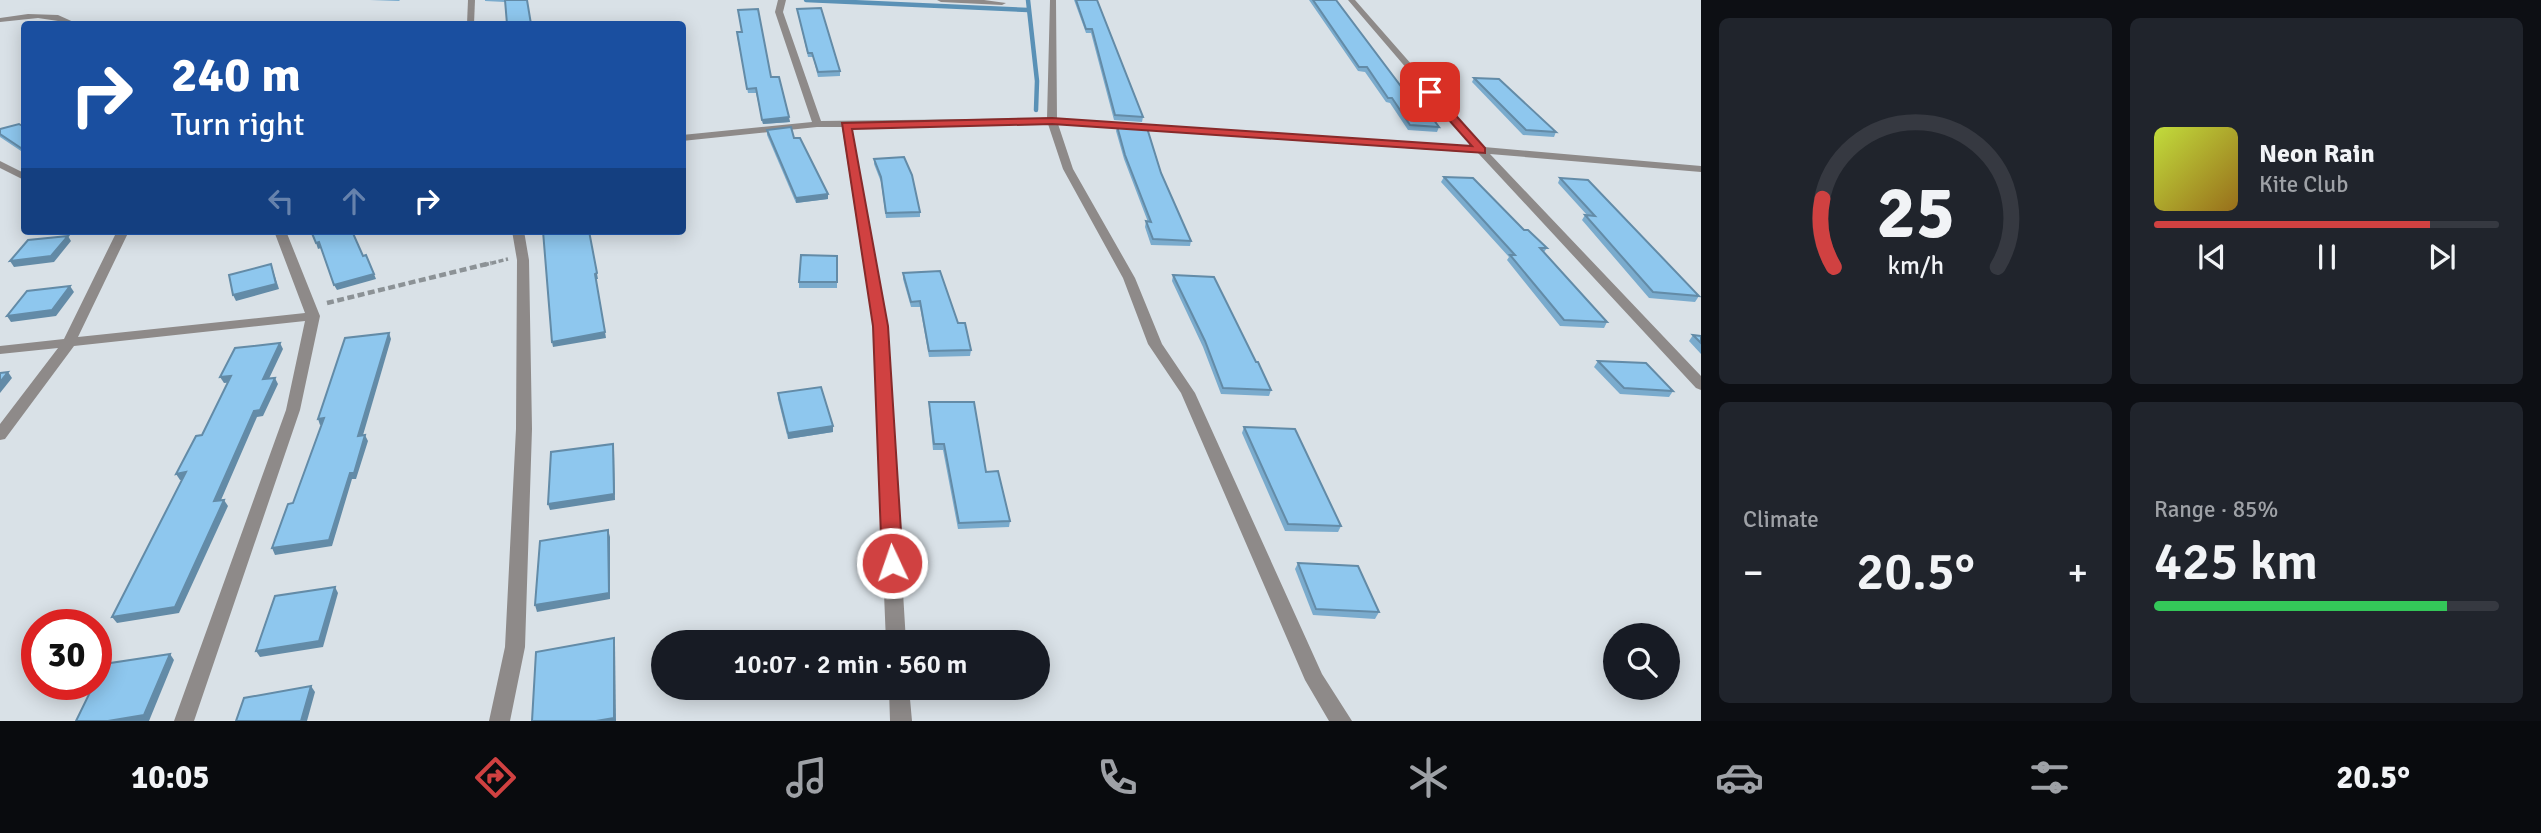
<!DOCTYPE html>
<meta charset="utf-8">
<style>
body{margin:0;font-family:Signika,sans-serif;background:#20242c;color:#f1f3f6;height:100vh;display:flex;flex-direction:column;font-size:26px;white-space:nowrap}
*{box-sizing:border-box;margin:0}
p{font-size:23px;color:#9ea1a6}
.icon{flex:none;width:38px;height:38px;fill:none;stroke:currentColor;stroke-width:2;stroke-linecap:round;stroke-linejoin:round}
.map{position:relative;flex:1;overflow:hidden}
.side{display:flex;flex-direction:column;gap:18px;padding:18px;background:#0d0f14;width:840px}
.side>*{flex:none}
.hud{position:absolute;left:21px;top:21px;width:665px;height:214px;border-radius:7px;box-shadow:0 4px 18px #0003;background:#1a4fa0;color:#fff;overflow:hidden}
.fabs{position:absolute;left:1603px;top:623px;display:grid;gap:14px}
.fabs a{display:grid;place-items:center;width:77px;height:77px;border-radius:50%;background:#171b24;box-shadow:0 4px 18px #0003;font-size:35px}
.speed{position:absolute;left:21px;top:609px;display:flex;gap:14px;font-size:35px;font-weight:700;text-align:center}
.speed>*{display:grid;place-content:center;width:91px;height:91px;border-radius:50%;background:#171b24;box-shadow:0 4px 18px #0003;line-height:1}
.speed .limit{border:10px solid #d22;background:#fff;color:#111}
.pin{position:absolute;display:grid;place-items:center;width:60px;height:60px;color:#fff;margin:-30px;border-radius:14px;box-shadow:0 4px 10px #0006}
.me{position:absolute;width:77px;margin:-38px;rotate:357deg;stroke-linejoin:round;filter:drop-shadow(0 0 5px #0008)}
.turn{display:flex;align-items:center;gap:24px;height:147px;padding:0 35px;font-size:32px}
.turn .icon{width:91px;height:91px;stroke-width:2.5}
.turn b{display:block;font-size:49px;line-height:60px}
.lanes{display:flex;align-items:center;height:66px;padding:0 35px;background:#0003;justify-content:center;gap:35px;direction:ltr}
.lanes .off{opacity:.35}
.big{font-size:52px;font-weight:600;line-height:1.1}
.side .widget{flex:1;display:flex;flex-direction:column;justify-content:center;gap:10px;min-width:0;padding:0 24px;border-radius:10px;background:#20242c}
.side .dial{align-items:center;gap:0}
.dial svg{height:182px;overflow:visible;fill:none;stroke:#363941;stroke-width:7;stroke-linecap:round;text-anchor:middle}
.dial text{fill:#f1f3f6;stroke:none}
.song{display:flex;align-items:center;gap:21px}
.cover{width:84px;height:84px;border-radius:10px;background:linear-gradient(135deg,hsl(70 70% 55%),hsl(40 70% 35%))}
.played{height:7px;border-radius:4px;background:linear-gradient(90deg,#d04141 80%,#363941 80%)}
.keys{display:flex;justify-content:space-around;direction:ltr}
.heat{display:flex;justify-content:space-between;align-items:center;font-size:38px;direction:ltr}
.charge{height:10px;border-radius:5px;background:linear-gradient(90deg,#34c759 85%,#363941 0)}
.side .tiles{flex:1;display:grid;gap:18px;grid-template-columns:repeat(2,1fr)}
.trip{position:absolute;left:651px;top:630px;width:399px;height:70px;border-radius:35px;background:#171b24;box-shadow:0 4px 18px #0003;font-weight:600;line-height:70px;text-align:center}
.menu{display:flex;height:112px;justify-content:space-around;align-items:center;background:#090b0e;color:#9ea1a6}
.menu .icon{width:49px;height:49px}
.menu .active{color:#d04141}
.menu b{font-size:32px;color:#f1f3f6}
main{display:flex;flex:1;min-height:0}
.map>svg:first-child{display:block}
</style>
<main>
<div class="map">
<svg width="1701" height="721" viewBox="0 0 1701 721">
<rect width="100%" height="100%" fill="#d9e1e7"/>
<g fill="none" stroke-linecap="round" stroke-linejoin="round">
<g stroke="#5a91b6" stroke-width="4.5">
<polyline points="806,0 1028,10"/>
<polyline points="1028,0 1037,81 1036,110"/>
</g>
<polyline stroke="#8c9296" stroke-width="3.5" stroke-dasharray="5 2.5" stroke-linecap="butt" points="484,265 508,259"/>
<polyline stroke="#8c9296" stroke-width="4.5" stroke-dasharray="7 3.5" stroke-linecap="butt" points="327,303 491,263"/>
<g fill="#8e8a89" fill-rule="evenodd">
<polygon points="468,0 475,0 474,24 467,24"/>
<polygon points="778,0 786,0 783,12 821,121 1047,118 1050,0 1056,0 1057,119 1473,146 1348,0 1355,0 1484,147 1701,166 1701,172 1490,154 1701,376 1701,390 1696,388 1478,153 1058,124 1073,169 1135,278 1162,344 1195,393 1322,674 1352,721 1329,721 1305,680 1181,393 1148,344 1123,278 1063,169 1048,124 851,126 887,326 906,642 886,642 873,326 842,127 817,127 682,141 682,135 812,122 775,12"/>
<polygon points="937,0 984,0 1006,3 1002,5 941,2"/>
<polygon points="28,14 58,15 78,24 38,18 0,22 0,18"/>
<polygon points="0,161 24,173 24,180 0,168"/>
<polygon points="117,231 129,231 78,337 305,313 274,231 286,231 320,316 300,410 194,721 174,721 286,410 305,321 74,346 5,439 0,440 0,424 58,348 0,354 0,346 64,339"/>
<polygon points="512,231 524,231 529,260 532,429 525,647 510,721 489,721 505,647 516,429 517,260"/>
<polygon points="889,688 909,688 912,721 890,721"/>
</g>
</g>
<g fill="#7aabcd">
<polygon points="370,0 400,0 399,1"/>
<polygon points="485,0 527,0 505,2 485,1"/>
<polygon points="1074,0 1097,0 1143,117 1142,122 1114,120 1091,33 1086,33"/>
<polygon points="1309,0 1336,0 1403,89 1439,127 1437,132 1408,130 1390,103 1386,102 1365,72 1358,71"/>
<polygon points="797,9 840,71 840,76 818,77 813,57 808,57"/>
<polygon points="737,36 771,77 790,122 763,124 756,93 748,93"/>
<polygon points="1474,78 1556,132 1554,137 1523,135 1472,82"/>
<polygon points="1117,126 1191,241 1190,246 1151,245 1145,227 1146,221 1148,222 1124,159 1116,131"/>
<polygon points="24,127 24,153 0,137 0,129"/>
<polygon points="767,130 794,138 828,199 796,203 767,135"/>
<polygon points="874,159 920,212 920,217 886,218 881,182 874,164"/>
<polygon points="1444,177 1524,230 1547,248 1544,252 1607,322 1604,328 1560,326 1507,260 1509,257 1441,182"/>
<polygon points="1560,178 1699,296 1695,302 1649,298 1582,220 1585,215 1587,215 1558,183"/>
<polygon points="837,256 837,288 799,288 799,282"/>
<polygon points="903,273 971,350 970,356 929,357 920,307 911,307 903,279"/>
<polygon points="1173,275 1256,362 1271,390 1269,396 1221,394 1203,347 1172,281"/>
<polygon points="1693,335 1701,336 1701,354 1689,341"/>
<polygon points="1598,361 1673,391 1669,397 1620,394 1594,367"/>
<polygon points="778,393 833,432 788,439 778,399"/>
<polygon points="929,402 986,472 1010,521 1009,527 958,529 943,450 933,450 929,408"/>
<polygon points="1244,427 1341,526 1338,532 1285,531 1242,433"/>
<polygon points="1298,563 1379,612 1375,619 1313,615 1295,569"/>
</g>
<g fill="#638ba7">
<polygon points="789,117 790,122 763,124 762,120"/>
<polygon points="828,194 828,199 796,203 796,198"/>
<polygon points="589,231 598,279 596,279 606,338 553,347 552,342 595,274"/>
<polygon points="68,236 71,241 54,262 14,267 10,261"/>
<polygon points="319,242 321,248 318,249 316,243"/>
<polygon points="271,264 279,289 236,301 233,295"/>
<polygon points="374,274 376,279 337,290 334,285"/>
<polygon points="70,286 74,292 56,316 11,322 7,316"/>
<polygon points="389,333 391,339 361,442 358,436"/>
<polygon points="280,343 283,349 266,385 263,379"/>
<polygon points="8,372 12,378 0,393 0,382"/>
<polygon points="231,376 235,382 224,383 220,377"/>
<polygon points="275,378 278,384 263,416 257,417 218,507 214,501 254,411"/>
<polygon points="324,418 326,424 320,425 318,419"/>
<polygon points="833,426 833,432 788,439 788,433"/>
<polygon points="365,435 368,441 356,479 352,479 332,546 275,555 272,548"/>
<polygon points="613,444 614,450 615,500 550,510 548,504"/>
<polygon points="186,472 190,479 180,480 176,474"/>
<polygon points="224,500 228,506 179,613 117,623 112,617"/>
<polygon points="608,530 610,537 610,599 537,612 535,605"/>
<polygon points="335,587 338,593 323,647 260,657 256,651"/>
<polygon points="614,638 615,644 616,721 596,721"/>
<polygon points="170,654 174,660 149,721 108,721"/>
<polygon points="311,686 315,692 307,721 301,721"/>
</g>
<g fill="#8ec7ee" stroke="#638ba7" stroke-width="2">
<polygon points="505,0 527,0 531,24 507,24"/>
<polygon points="1076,0 1097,0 1143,117 1115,115 1092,29 1086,29"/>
<polygon points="1313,0 1336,0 1403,89 1411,89 1439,127 1410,125 1392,98 1388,98 1367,67 1359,67"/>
<polygon points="821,8 840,71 818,72 812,53 808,53 797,9"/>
<polygon points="758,9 771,77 779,77 789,117 762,120 756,88 747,89 737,32 742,32 738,10"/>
<polygon points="1474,78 1499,79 1556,132 1526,130"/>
<polygon points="19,124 24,127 24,150 0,134 0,129"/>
<polygon points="1117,126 1147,128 1161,173 1191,241 1153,239 1146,221 1151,222 1125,155"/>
<polygon points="791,127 794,138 800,138 828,194 796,198 767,130"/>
<polygon points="904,157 912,175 920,212 886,213 881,177 874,159"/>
<polygon points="1444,177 1473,178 1524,230 1528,230 1547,248 1540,248 1607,322 1564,320 1510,255 1515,255"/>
<polygon points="1560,178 1588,180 1699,296 1653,292 1585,215 1595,216"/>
<polygon points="311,231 352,231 363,256 366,255 374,274 334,285 319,242 316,243"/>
<polygon points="543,231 589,231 597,273 595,274 605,332 552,342"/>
<polygon points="68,236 51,256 10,261 28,240"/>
<polygon points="801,255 837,256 837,282 799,282"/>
<polygon points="271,264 276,284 233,295 229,275"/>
<polygon points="940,271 958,323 965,323 971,350 929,351 920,301 911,302 903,273"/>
<polygon points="1173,275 1214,277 1256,362 1258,362 1271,390 1223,388 1205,341"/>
<polygon points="70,286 52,310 7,316 27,291"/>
<polygon points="389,333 358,436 365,435 354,473 350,473 329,540 272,548 288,504 293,503 324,418 318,419 345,338"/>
<polygon points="1693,335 1701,336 1701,343"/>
<polygon points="280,343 263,379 275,378 260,410 254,411 214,501 224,500 175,607 112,617 186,472 176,474 196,436 202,435 231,376 220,377 235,348"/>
<polygon points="1598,361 1646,363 1673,391 1624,388"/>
<polygon points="8,372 0,382 0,373"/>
<polygon points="821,387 833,426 788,433 778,393"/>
<polygon points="929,402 974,402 986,472 998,471 1010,521 959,523 944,444 934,444"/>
<polygon points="1244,427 1295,429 1341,526 1288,524"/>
<polygon points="613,444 614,494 548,504 551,452"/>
<polygon points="608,530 609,593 535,605 540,541"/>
<polygon points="1298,563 1358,566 1379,612 1316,609"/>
<polygon points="335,587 319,641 256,651 275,596"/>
<polygon points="614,638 614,718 596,721 532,721 536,652"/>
<polygon points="170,654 144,715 108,721 76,721 94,684 96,684 96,680 104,664"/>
<polygon points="311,686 301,721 236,721 244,698"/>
</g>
<polygon fill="#d04141" stroke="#872a2a" stroke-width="2" points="1426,90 1433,90 1485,148 1485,153 1052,124 852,129 888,326 903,563 900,569 892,571 885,569 882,563 873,326 842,123 1052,118 1472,146 1426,94"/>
</svg>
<div class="fabs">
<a><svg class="icon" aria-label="search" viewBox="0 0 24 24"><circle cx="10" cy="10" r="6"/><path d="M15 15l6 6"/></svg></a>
</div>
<div class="speed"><div class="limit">30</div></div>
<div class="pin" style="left:1430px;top:92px;background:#d93025"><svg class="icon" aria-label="arrive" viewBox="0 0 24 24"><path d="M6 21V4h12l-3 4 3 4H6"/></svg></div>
<svg class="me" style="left:892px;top:563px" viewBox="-20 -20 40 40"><circle r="17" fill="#d04141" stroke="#fff" stroke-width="3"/><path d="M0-11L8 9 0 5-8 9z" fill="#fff"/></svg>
<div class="trip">10:07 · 2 min · 560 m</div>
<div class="hud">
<div class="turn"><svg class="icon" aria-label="right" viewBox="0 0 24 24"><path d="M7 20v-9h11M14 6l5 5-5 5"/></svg><div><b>240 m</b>Turn right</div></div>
<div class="lanes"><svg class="icon off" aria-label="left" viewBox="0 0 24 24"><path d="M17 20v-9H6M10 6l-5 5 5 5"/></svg><svg class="icon off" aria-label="ahead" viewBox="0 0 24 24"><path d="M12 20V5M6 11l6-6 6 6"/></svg><svg class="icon" aria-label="right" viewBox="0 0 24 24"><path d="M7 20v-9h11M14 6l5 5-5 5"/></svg></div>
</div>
</div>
<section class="side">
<div class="tiles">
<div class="widget dial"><svg viewBox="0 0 100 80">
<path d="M14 69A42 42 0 1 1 86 69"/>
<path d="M14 69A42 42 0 0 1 9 39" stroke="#d04141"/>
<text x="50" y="56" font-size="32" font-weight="700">25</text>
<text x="50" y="72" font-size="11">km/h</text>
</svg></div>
<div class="widget">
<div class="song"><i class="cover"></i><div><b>Neon Rain</b><p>Kite Club</p></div></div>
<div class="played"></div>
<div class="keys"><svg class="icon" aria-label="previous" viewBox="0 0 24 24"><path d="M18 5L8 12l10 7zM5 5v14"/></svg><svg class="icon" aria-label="pause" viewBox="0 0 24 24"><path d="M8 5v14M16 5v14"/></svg><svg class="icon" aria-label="next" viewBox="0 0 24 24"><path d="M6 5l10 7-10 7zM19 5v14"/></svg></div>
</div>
<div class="widget"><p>Climate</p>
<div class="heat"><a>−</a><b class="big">20.5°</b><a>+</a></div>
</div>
<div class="widget"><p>Range · 85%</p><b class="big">425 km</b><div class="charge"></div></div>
</div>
</section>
</main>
<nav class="menu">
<b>10:05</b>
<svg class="icon active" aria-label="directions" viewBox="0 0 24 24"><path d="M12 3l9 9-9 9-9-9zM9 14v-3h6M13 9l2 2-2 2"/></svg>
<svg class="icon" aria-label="music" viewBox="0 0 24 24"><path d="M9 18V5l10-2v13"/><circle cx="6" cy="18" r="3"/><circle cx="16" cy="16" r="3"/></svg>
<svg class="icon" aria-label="phone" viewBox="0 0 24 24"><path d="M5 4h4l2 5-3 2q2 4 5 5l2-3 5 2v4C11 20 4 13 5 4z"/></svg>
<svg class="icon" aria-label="climate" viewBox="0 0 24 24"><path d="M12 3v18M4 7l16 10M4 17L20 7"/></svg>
<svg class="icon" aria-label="car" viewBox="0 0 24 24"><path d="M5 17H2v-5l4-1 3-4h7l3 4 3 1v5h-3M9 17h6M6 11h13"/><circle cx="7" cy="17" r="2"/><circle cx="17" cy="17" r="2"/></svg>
<svg class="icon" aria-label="filters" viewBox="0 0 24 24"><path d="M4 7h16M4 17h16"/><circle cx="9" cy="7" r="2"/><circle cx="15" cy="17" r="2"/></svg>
<b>20.5°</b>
</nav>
